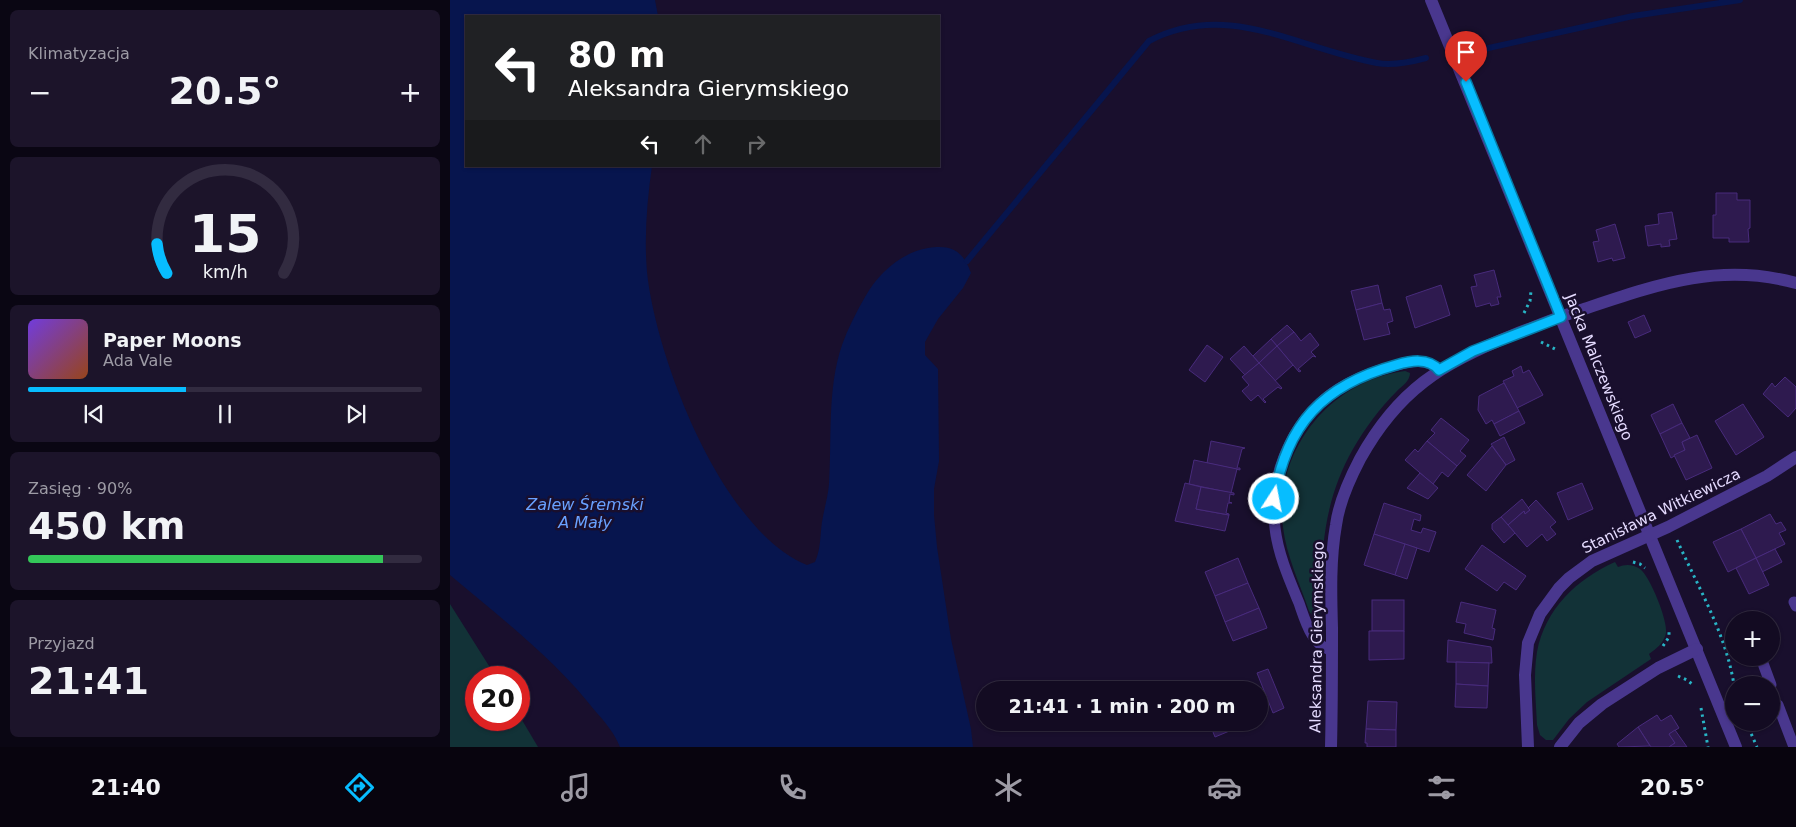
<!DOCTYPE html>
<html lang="pl">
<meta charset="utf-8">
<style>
body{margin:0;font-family:"DejaVu Sans",sans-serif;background:#1c142a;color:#f1f3f6;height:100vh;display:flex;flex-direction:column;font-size:19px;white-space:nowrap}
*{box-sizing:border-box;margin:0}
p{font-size:16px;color:#9d9ba5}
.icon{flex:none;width:28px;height:28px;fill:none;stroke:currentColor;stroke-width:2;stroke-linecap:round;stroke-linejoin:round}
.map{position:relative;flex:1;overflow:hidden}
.drawer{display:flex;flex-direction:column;gap:10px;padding:10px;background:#0a0613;width:450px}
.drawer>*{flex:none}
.top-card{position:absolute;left:15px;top:15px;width:475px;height:152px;border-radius:0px;box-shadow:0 1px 4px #0004,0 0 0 1px #322b40;background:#202124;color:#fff;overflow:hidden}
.tools{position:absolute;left:1275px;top:611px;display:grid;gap:10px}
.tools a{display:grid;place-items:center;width:55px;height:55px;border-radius:50%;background:#130b22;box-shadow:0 1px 4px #0004,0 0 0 1px #322b40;font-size:25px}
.speed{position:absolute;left:15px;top:666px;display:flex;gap:10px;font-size:25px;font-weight:700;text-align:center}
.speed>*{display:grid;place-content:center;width:65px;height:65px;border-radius:50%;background:#130b22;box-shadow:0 1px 4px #0004,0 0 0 1px #322b40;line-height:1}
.speed .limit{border:8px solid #d22;background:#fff;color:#111}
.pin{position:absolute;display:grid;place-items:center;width:42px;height:42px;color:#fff;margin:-51px -21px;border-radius:50% 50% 50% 0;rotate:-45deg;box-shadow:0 0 5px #0007}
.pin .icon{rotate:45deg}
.me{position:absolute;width:55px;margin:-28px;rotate:11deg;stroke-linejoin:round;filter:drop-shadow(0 0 4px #0008)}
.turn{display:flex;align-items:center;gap:18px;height:105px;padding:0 20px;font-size:22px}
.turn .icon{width:65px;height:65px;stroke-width:2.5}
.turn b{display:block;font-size:35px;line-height:42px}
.lanes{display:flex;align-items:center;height:48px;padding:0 20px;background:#0003;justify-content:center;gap:25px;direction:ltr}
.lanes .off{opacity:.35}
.big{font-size:38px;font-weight:700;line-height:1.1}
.drawer .widget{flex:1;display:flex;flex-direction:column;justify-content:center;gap:8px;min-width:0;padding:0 18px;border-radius:8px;background:#1c142a}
.drawer .dial{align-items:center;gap:0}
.dial svg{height:130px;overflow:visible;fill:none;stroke:#322b40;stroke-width:7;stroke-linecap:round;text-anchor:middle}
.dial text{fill:#f1f3f6;stroke:none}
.song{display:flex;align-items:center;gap:15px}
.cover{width:60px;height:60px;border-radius:8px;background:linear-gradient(135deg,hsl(260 70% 55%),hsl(20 70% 35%))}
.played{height:5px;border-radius:2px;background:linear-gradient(90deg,#07bdff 40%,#322b40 40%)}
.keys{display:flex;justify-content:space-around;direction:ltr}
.heat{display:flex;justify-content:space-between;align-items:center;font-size:28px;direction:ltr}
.charge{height:8px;border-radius:4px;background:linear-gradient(90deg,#34c759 90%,#322b40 0)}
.trip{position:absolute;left:526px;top:681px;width:292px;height:50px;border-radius:25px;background:#130b22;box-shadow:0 1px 4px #0004,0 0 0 1px #322b40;font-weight:700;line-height:50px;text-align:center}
.dock{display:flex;height:80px;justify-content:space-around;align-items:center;background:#08040e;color:#9d9ba5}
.dock .icon{width:35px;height:35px}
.dock .active{color:#07bdff}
.dock b{font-size:22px;color:#f1f3f6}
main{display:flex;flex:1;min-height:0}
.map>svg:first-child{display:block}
</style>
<main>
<section class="drawer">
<div class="widget"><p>Klimatyzacja</p>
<div class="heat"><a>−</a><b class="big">20.5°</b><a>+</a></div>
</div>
<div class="widget dial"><svg viewBox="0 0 100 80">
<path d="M14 69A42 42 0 1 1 86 69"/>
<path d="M14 69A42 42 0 0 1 8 51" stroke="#07bdff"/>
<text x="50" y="56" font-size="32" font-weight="700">15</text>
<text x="50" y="72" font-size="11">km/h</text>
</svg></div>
<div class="widget">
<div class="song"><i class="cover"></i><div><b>Paper Moons</b><p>Ada Vale</p></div></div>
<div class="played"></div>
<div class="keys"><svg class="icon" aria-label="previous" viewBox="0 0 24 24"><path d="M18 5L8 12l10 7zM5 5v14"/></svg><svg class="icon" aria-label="pause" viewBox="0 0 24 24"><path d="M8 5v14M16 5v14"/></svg><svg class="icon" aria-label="next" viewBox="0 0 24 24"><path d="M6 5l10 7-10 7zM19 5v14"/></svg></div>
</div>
<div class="widget"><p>Zasięg · 90%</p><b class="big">450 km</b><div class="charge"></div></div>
<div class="widget"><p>Przyjazd</p><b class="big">21:41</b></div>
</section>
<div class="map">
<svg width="1346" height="747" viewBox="0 0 1346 747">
<rect width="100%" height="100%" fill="#190f2d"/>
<g fill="#123237">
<path d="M 955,371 L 960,373 C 960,381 952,386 947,391 C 930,408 915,428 903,449 C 874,500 870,552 872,609 L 870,614 L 862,615 L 859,611 C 850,584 836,555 833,527 C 823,452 880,380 955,371 Z"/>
<path d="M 1165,562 L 1168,567 C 1175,564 1183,564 1190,569 C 1200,576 1218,621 1216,633 C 1214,643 1206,649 1199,654 L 1201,659 L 1137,702 L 1119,719 L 1103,740 L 1096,740 L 1090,735 L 1087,725 C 1086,701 1083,676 1087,652 C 1095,609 1127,579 1165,562 Z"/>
<polygon points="0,604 46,677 26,678 26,720 69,720 69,715 88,747 0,747"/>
</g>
<path fill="#07154e" d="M 0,0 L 205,0 L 208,16 L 16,16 L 16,166 L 202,166 C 197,201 194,237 197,272 C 206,358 272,531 357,565 L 365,562 C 371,549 370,535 372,522 C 374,509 378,497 379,484 C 382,439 377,389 392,345 C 398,328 406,313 415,297 C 428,274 450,253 478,248 C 502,244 513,251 521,273 L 513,288 L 488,319 L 475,342 L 475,355 L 488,369 L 489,461 L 484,489 L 484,515 L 487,547 L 501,639 L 521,729 L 523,747 L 170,747 C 165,734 155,722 146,712 C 105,659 51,618 0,575 Z"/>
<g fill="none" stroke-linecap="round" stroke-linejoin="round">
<g stroke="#07154e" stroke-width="6">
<polyline points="1025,51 1183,16 1290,0"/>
<path d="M 517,261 L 699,41 C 778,0 846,48 927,63 C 942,66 961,62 976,58"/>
</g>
</g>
<g fill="#2e1a4f" stroke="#482b7c">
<polygon points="1266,193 1287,193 1287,200 1300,200 1300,228 1298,229 1299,242 1279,242 1279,238 1263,238 1263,215 1266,215"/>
<polygon points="1222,212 1227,239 1219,240 1220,246 1211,247 1211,244 1198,246 1195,226 1209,224 1208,214"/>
<polygon points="1165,224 1175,258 1163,261 1162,258 1148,262 1143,242 1149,241 1146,230"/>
<polygon points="1044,270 1051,297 1047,297 1049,304 1041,306 1040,303 1026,307 1021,287 1027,286 1024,275"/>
<polygon points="928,285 932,303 906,310 901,291"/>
<polygon points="991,285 1000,315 965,328 956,297"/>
<polygon points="932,303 934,310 940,309 943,321 937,323 940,334 914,340 906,310"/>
<polygon points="1194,315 1201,331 1185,338 1178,322"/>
<polygon points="837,325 844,332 827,346 821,339"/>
<polygon points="844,332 851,341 860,333 869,345 861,352 866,357 863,356 848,369 851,371 849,372 827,346"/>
<polygon points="821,339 827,346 809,363 803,356"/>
<polygon points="757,345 773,357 755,382 739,370"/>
<polygon points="794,346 809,363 795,375 780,359"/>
<polygon points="827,346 843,365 825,381 809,363"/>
<polygon points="809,363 832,388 831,389 828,387 813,399 816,402 815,403 808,395 801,401 792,391 799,385 792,377"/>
<polygon points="1071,366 1073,373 1079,370 1093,395 1067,408 1053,381 1064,376 1062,371"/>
<polygon points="1335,377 1346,387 1346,408 1338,417 1313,394 1322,383 1325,387"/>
<polygon points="1054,383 1069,411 1044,424 1042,420 1036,424 1028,410 1029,396"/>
<polygon points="1223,404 1232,423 1210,434 1201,415"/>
<polygon points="1293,404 1314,437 1286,455 1265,421"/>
<polygon points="1069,411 1075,423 1050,436 1044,424"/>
<polygon points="991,418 1019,440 1010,451 1016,456 1007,466 977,441 985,433 981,430"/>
<polygon points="1232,423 1240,438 1232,442 1235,450 1221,458 1210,434"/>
<polygon points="1247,435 1262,468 1236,480 1224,455 1235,450 1232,442"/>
<polygon points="1054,437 1065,460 1056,465 1041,444"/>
<polygon points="761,441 795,448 792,449 787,468 790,468 790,470 757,463"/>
<polygon points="977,441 1007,466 998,477 992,472 983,484 955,460 965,449 968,452"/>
<polygon points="1042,446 1056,465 1036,491 1017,475"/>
<polygon points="744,460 787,469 781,493 739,484"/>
<polygon points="970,473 988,488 978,499 957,488"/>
<polygon points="735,483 751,487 746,509 779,515 775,531 725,521"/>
<polygon points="1132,483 1143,509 1118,520 1107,493"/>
<polygon points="751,487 784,493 784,495 780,494 779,502 782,503 778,503 776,513 779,514 779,515 746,509"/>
<polygon points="1072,499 1080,510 1075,514 1074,511 1058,525 1051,517"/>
<polygon points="1086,500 1106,522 1100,527 1106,534 1097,541 1092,534 1077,547 1058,525 1074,511 1075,514 1080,510 1078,508"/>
<polygon points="934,503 971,515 970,521 964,519 961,530 971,533 973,528 986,532 979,552 924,534"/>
<polygon points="1320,514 1326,524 1331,522 1336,530 1329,533 1335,544 1306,558 1291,529"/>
<polygon points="1051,517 1065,533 1054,543 1042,529 1042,524"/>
<polygon points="1291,529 1306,558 1278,572 1263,542"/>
<polygon points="924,534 955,544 945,575 914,565"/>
<polygon points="955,544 967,548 957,579 945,575"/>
<polygon points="1032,545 1076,576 1066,590 1054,582 1047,591 1015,569"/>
<polygon points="1325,549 1332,562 1312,572 1306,558"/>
<polygon points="788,558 798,583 765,596 755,572"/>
<polygon points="1306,558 1319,585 1299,594 1286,568"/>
<polygon points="798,583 809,608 775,622 765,596"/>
<rect x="922" y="600" width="32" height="31"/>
<polygon points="1011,602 1046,610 1042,628 1045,629 1043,640 1014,633 1016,624 1006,622"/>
<polygon points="809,608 817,628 783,641 775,622"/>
<polygon points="919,631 954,631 954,659 919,660"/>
<polygon points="998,640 1041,647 1042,663 997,662"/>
<polygon points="1006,662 1039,663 1038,686 1006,684"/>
<polygon points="818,669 834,708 823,713 807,673"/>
<polygon points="1006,684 1038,686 1037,708 1005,707"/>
<polygon points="918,701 947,702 946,730 916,729"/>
<polygon points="1207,715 1211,721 1221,715 1229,728 1219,734 1225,743 1219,747 1201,747 1188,727"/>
<polygon points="759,722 787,722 789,727 765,737"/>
<polygon points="1188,727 1200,746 1169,747 1167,744"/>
<polygon points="916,729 946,730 946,747 917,747 917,743 915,743"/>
<polygon points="1225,730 1237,747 1219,747 1225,743 1219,734"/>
</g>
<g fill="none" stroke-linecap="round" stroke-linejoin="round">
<g stroke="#28b5c6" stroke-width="3" stroke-dasharray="2.5 4" stroke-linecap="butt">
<polyline points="1074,313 1080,301 1081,291"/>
<polyline points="1091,342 1105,349"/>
<path d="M 1227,540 C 1248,587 1276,634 1284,685"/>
<polyline points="1183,562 1190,564 1195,568"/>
<polyline points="1213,646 1219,637 1219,629"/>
<polyline points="1228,676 1237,680 1242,684"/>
<polyline points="1251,708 1258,747"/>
<polyline points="1296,722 1307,747"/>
</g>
<g stroke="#49378e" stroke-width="11">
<polyline points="1344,602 1346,606"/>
<path d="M 882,650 C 862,647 855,620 849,603 C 839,579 828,554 825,528 C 818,474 844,416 890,388 C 906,378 925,371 943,366 C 958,362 977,357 989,370"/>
<polyline points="1311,658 1321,685"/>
<polyline points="1321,707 1328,705 1344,747"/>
</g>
<g stroke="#49378e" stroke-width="12">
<polyline points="981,0 1286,747"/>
<path d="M 881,747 C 882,707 882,668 882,628 C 881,594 880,559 886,525 C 889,502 899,480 910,459 C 948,390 992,363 1063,335 C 1087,326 1110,316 1134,309 C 1206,285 1269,262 1346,283"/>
<polyline points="1078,747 1075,675 1078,643 1090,614 1109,588 1119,578 1142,561 1218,527 1317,476 1346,457"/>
<polyline points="1110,747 1129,723 1152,704 1208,668 1247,649"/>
</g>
</g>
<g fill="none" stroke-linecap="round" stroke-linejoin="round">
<defs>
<path id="route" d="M 824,499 C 836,424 873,385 946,365 C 960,361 978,357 989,370 L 1023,351 L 1111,317 L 1016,82"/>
</defs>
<use href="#route" stroke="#057ba6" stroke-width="12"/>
<use href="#route" stroke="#07bdff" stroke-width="9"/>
</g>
<g text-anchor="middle" stroke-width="5" stroke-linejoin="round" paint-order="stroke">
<g font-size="15" fill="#e5dbff" stroke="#190f2d">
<text transform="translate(1149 367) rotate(68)" y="5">Jacka Malczewskiego</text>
<text transform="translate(1211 511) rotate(-26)" y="5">Stanisława Witkiewicza</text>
<text transform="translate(867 637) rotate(-89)" y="5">Aleksandra Gierymskiego</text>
</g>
<g font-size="16" font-style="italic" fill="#69a1ff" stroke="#190f2d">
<text x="135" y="510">Zalew Śremski<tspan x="135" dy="18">A Mały</tspan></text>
</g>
</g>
</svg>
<div class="tools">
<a>+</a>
<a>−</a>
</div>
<div class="speed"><div class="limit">20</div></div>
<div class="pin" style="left:1016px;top:82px;background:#d93025"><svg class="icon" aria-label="arrive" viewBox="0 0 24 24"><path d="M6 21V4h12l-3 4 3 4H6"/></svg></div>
<svg class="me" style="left:824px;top:499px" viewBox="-20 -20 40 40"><circle r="17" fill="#07bdff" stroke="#fff" stroke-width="3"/><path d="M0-11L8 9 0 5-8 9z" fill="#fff"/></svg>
<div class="trip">21:41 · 1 min · 200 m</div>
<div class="top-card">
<div class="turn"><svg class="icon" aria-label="left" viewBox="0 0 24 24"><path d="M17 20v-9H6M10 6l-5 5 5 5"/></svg><div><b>80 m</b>Aleksandra Gierymskiego</div></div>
<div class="lanes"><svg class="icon" aria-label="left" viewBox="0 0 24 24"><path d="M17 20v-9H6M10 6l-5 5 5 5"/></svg><svg class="icon off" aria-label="ahead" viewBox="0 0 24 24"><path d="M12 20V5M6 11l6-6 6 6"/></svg><svg class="icon off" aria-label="right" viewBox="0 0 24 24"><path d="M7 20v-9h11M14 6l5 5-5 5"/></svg></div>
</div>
</div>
</main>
<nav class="dock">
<b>21:40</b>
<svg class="icon active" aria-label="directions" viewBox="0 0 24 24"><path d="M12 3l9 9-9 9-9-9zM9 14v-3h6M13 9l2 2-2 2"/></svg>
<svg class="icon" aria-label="music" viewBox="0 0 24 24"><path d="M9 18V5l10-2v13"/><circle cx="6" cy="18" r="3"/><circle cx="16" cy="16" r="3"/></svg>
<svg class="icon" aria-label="phone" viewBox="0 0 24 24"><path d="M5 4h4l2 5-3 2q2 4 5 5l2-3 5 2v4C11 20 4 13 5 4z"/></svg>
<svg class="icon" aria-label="climate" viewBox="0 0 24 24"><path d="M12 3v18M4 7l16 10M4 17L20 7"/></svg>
<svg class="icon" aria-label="car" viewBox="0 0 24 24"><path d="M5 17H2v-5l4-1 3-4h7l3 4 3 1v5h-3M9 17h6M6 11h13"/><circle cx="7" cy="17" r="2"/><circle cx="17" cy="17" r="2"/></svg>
<svg class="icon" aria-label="filters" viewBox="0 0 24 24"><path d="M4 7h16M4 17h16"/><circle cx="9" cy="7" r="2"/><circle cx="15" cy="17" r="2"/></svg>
<b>20.5°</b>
</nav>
